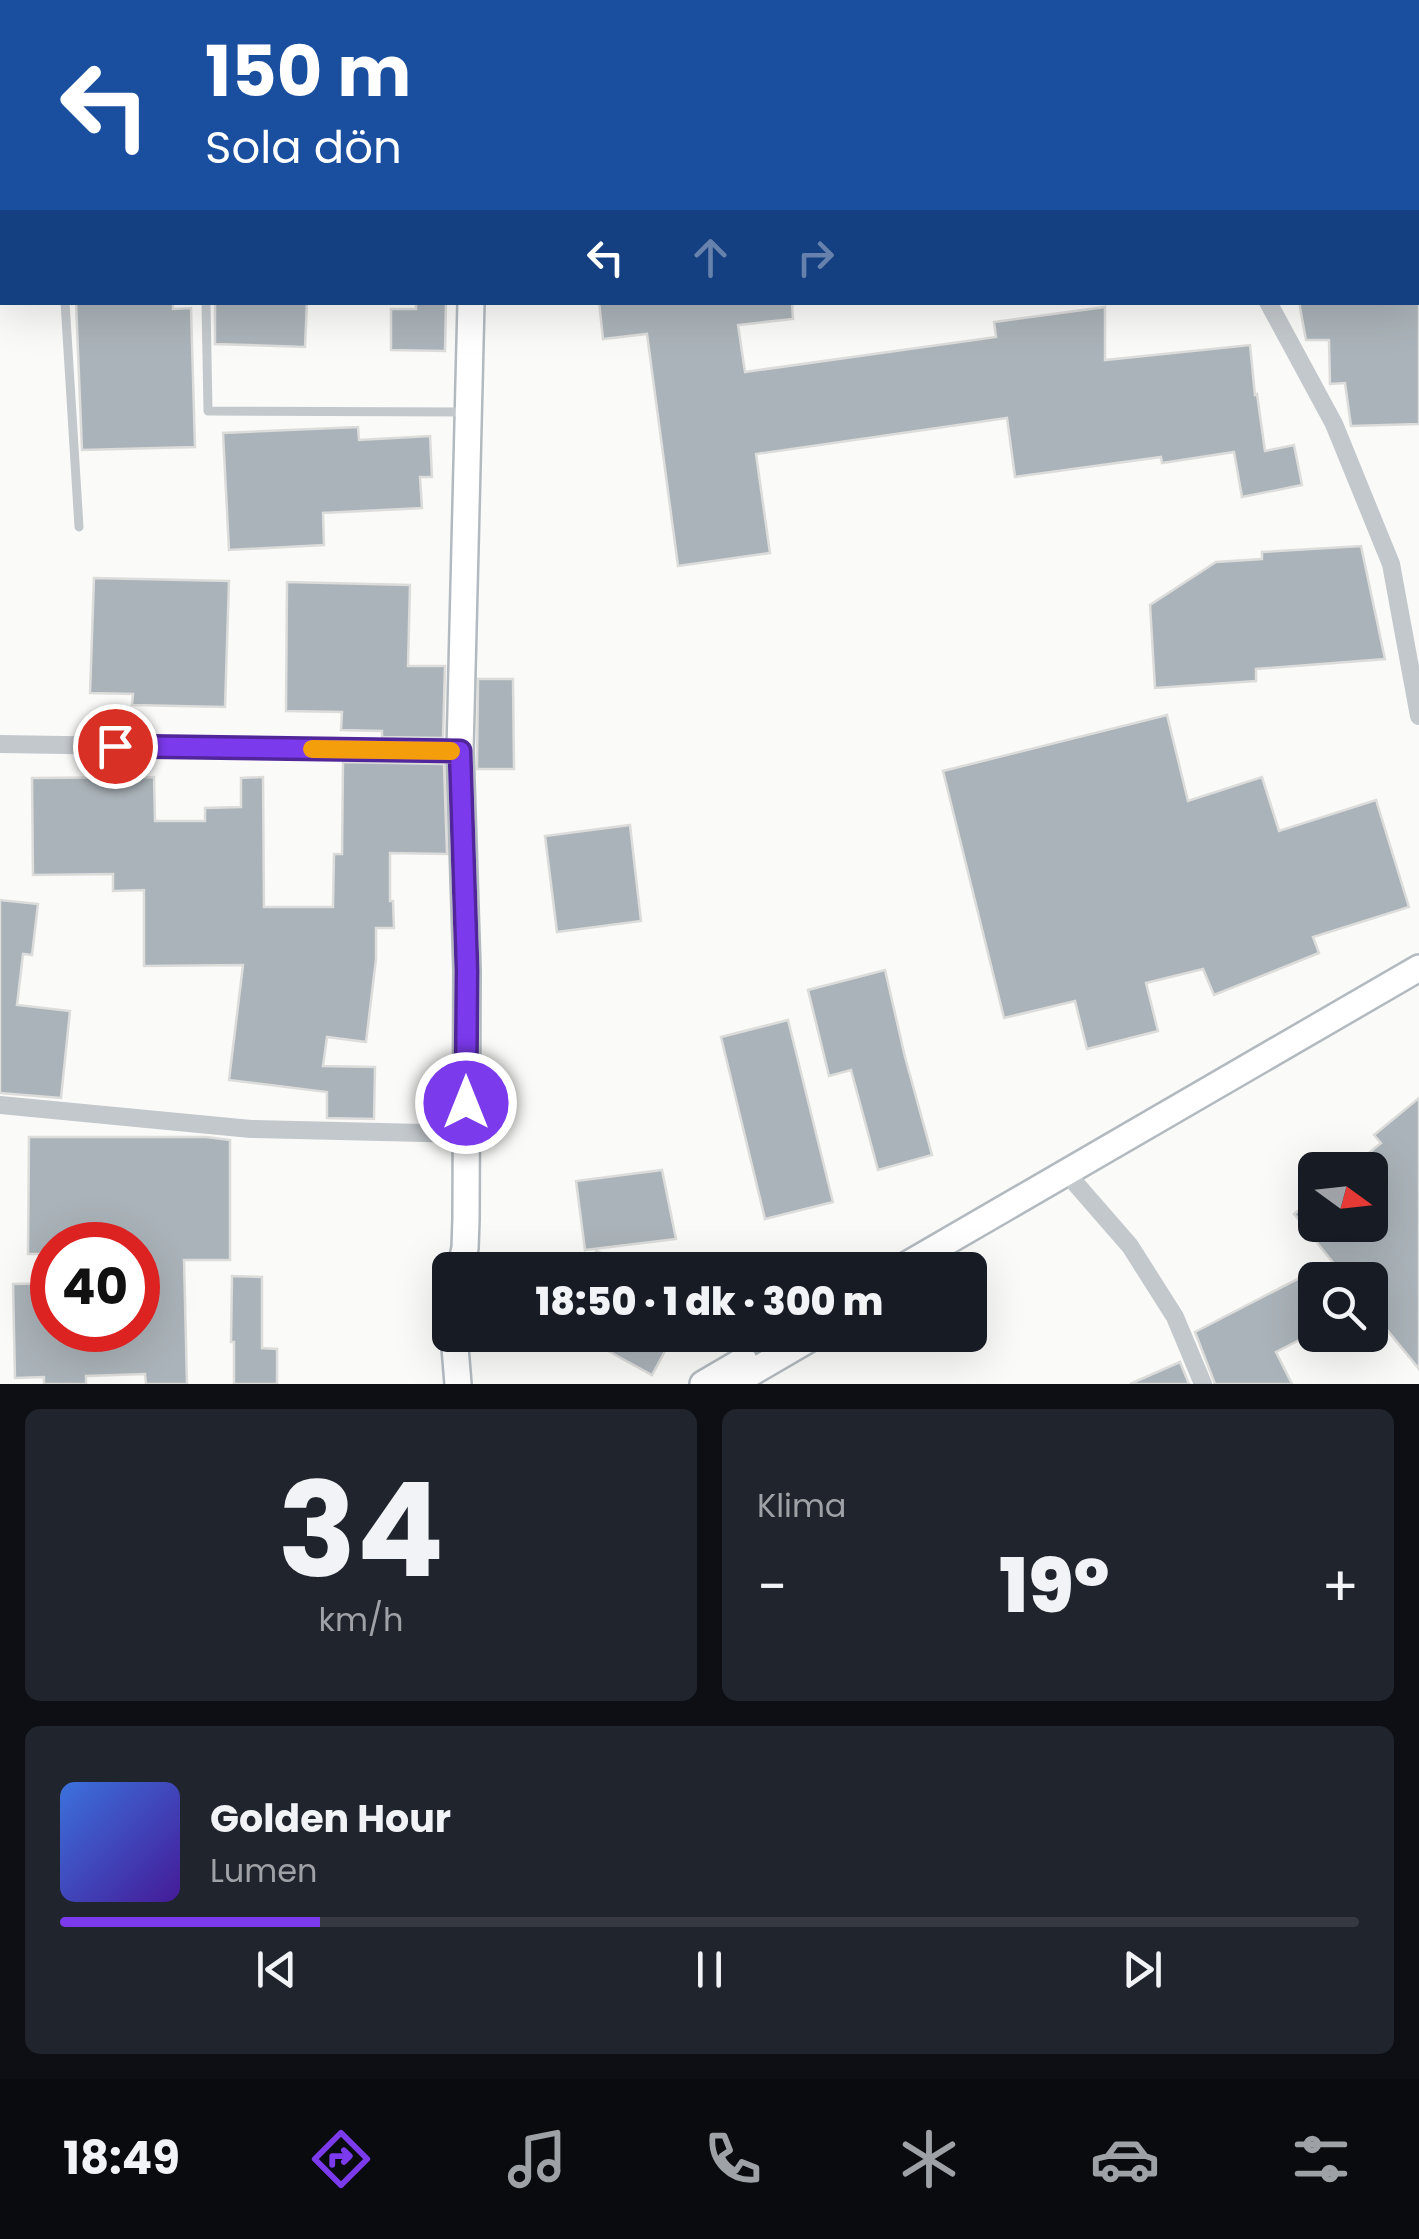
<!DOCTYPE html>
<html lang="tr">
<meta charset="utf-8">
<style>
body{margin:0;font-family:Poppins,sans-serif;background:#20242c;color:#f1f3f6;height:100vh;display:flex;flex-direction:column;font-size:38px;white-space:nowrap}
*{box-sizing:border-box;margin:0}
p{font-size:32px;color:#9ea1a6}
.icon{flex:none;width:55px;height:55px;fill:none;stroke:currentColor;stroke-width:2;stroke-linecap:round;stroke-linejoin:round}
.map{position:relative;height:1384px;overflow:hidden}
.side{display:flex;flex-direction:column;gap:25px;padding:25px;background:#0d0f14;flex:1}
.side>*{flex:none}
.hud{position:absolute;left:0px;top:0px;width:1420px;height:305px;box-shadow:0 10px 40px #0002;background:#1a4fa0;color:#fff;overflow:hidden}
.needle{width:65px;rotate:105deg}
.controls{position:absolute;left:1298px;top:1152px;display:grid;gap:20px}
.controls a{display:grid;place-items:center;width:90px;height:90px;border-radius:15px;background:#171b24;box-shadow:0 10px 40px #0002;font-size:50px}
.speed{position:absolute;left:30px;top:1222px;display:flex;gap:20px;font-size:50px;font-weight:700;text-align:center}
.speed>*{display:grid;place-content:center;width:130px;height:130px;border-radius:50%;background:#171b24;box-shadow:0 10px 40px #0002;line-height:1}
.speed .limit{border:15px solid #d22;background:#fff;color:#111}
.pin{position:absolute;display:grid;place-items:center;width:85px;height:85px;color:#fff;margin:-42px;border:5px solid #fff;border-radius:50%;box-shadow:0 2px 10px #0007}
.me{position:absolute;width:110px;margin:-55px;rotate:0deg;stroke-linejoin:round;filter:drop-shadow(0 0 8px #0008)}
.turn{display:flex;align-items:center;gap:35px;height:210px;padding:0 40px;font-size:45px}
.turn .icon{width:130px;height:130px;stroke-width:2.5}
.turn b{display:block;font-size:70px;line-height:85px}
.lanes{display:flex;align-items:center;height:95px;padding:0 40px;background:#0003;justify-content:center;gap:50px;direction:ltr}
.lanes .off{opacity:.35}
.big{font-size:75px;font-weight:800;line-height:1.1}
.side .widget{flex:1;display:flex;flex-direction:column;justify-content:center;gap:15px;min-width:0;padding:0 35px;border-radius:15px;background:#20242c}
.side .dial{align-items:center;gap:0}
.dial b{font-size:130px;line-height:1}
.song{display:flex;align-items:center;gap:30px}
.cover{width:120px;height:120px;border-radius:15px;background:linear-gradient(135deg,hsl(220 70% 55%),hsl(260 70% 35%))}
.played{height:10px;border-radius:5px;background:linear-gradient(90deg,#7c3aed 20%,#363941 20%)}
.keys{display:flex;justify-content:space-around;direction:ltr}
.heat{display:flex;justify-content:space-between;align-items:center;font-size:55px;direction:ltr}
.side .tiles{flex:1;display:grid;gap:25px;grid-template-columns:1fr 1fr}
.widget:last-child{grid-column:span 2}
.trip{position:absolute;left:432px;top:1252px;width:555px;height:100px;border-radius:15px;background:#171b24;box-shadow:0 10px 40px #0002;font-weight:800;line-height:100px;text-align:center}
.dock{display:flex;height:160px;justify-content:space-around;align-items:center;background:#090b0e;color:#9ea1a6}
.dock .icon{width:70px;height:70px}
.dock .selected{color:#7c3aed}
.dock b{font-size:45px;color:#f1f3f6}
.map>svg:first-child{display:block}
</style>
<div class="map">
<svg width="1419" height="1384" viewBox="0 0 1419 1384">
<rect width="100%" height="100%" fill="#fafaf8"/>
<g fill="#aab3b9" stroke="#dcdcda" stroke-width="2.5">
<polygon points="76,302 173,302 173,309 191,308 195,447 82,450"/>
<polygon points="215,302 307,302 305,347 215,344"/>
<polygon points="416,302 446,302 445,351 391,350 391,309 416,309"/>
<polygon points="599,302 792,302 793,319 738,325 745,372 996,337 994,322 1105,307 1105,360 1250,345 1255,395 1257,394 1265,451 1294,445 1302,485 1242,497 1234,452 1162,463 1161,457 1015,477 1007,418 756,454 770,553 678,566 647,334 603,339"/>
<polygon points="1299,302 1419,302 1419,424 1351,426 1345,383 1330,384 1329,340 1306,340"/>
<polygon points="358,427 359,440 430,436 432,477 420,477 422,508 323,513 324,545 229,550 223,433"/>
<polygon points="1361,546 1385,659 1256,669 1256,681 1155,688 1150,605 1216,562 1262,559 1262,552"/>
<polygon points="94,578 229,581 225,707 132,705 133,694 90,693"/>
<polygon points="287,582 410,585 408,666 445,666 443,738 382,737 382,731 341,730 342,712 286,711"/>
<polygon points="478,679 513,679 514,769 477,769"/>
<polygon points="1167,715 1188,801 1262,777 1279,831 1376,800 1409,907 1313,937 1319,953 1214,995 1203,969 1146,983 1158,1031 1087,1049 1075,1001 1004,1018 943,771"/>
<polygon points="343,762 444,764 447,854 390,853 390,901 393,901 394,928 376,928 376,959 366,1042 327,1037 323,1066 375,1067 374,1119 327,1118 327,1092 229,1080 243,965 144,966 144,890 113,891 113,874 33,875 32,778 154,777 155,821 205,821 205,808 241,807 241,778 263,777 264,907 333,907 334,854 342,854"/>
<polygon points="630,825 641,921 557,932 545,836"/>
<polygon points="0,900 38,904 32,955 23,954 17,1005 70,1011 61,1098 0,1093"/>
<polygon points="885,970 905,1057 932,1155 878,1170 851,1070 829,1076 808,990"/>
<polygon points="788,1020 833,1202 765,1219 721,1037"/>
<polygon points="1419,1098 1419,1369 1370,1309 1370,1280 1347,1280 1294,1214 1315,1197 1315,1225 1370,1225 1370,1170 1348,1170 1381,1143 1374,1135"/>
<polygon points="29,1137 206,1137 230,1140 230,1260 184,1260 187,1384 146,1384 145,1374 86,1376 86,1384 44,1384 44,1377 15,1378 13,1284 52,1283 52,1330 138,1330 138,1245 52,1245 52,1254 28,1254"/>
<polygon points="662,1170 676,1239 585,1250 576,1181"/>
<polygon points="596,1251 644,1269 644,1270 589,1270"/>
<polygon points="1315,1270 1315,1332 1276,1352 1292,1384 1215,1384 1195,1332"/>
<polygon points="232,1276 262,1277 262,1348 277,1349 277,1384 234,1384 234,1342 231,1342"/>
<polygon points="579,1335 663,1335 671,1340 652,1375"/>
<polygon points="1180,1362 1189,1384 1130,1384"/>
</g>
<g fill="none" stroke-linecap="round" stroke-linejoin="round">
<defs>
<g id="secondary">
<polyline points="1088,0 1134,2"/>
<polyline points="482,2 482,0"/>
<polyline points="460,1270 465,1248 466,1219 467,970 460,751 471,302"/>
<polyline points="898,1270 1419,968"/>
<polyline points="454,1335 458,1384"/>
<polyline points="703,1384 744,1360"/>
<polyline points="732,1384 816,1335"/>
</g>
</defs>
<use href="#secondary" stroke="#b3babf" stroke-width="30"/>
<g stroke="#c3c8cc" stroke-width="9">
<polyline points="203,0 203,2"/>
<polyline points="65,302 79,527"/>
<polyline points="206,302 208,411 465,412"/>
</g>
<g stroke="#c3c8cc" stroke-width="18">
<polyline points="1317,2 1318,0"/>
<polyline points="1268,302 1334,424 1391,564 1419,716"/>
<polyline points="0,744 460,751"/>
<polyline points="0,1105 251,1129 466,1134"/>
<polyline points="1076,1184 1130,1246 1175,1317 1203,1384"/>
</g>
<use href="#secondary" stroke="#fff" stroke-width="25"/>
</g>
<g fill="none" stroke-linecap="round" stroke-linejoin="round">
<defs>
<polyline id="route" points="115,746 460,751 467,970 466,1103"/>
</defs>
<use href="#route" stroke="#51269a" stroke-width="25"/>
<use href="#route" stroke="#7c3aed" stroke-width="18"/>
<polyline stroke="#f59e0b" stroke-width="18" points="312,749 451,751"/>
</g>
</svg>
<div class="controls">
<a><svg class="needle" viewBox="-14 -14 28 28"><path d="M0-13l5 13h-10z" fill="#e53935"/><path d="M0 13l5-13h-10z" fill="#9ea1a6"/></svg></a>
<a><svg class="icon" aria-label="search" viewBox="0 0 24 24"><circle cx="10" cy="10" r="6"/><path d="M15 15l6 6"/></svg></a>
</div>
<div class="speed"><div class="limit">40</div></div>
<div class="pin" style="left:115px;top:746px;background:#d93025"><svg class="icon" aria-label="arrive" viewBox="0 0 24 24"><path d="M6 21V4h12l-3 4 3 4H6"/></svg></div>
<svg class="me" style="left:466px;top:1103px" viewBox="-20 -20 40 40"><circle r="17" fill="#7c3aed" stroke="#fff" stroke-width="3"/><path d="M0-11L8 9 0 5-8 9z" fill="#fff"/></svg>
<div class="trip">18:50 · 1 dk · 300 m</div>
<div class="hud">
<div class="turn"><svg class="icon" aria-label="left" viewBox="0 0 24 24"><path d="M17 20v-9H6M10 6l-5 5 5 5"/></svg><div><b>150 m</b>Sola dön</div></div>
<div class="lanes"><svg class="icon" aria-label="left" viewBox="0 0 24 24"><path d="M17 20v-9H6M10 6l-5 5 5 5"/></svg><svg class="icon off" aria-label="ahead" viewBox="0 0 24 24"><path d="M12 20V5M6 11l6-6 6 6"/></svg><svg class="icon off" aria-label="right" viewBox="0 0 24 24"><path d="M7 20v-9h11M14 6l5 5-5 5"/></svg></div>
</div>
</div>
<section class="side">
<div class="tiles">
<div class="widget dial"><b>34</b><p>km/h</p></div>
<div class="widget"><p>Klima</p>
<div class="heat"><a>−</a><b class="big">19°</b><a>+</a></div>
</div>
<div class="widget">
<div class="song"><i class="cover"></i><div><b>Golden Hour</b><p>Lumen</p></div></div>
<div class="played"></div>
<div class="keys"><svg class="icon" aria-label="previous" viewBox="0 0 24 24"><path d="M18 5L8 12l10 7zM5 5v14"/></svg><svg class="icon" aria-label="pause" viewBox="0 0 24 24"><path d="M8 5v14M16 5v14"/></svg><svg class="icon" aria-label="next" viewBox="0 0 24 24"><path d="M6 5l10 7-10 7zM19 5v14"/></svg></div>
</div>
</div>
</section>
<nav class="dock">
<b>18:49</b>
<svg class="icon selected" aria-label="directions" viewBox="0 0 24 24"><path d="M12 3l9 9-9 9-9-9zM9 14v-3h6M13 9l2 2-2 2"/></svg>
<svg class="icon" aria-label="music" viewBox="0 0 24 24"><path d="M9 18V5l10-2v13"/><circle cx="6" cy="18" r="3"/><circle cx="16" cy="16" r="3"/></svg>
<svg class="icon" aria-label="phone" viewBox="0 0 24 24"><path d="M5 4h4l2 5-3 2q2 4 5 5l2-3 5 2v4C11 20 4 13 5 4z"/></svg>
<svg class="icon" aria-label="climate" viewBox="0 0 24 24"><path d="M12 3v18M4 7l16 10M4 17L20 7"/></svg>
<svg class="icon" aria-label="car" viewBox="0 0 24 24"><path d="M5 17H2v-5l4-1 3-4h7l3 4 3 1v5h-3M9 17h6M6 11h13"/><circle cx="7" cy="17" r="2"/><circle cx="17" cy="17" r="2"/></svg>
<svg class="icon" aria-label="filters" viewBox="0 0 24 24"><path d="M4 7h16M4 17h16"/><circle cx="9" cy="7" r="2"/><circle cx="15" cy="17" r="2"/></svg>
</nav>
